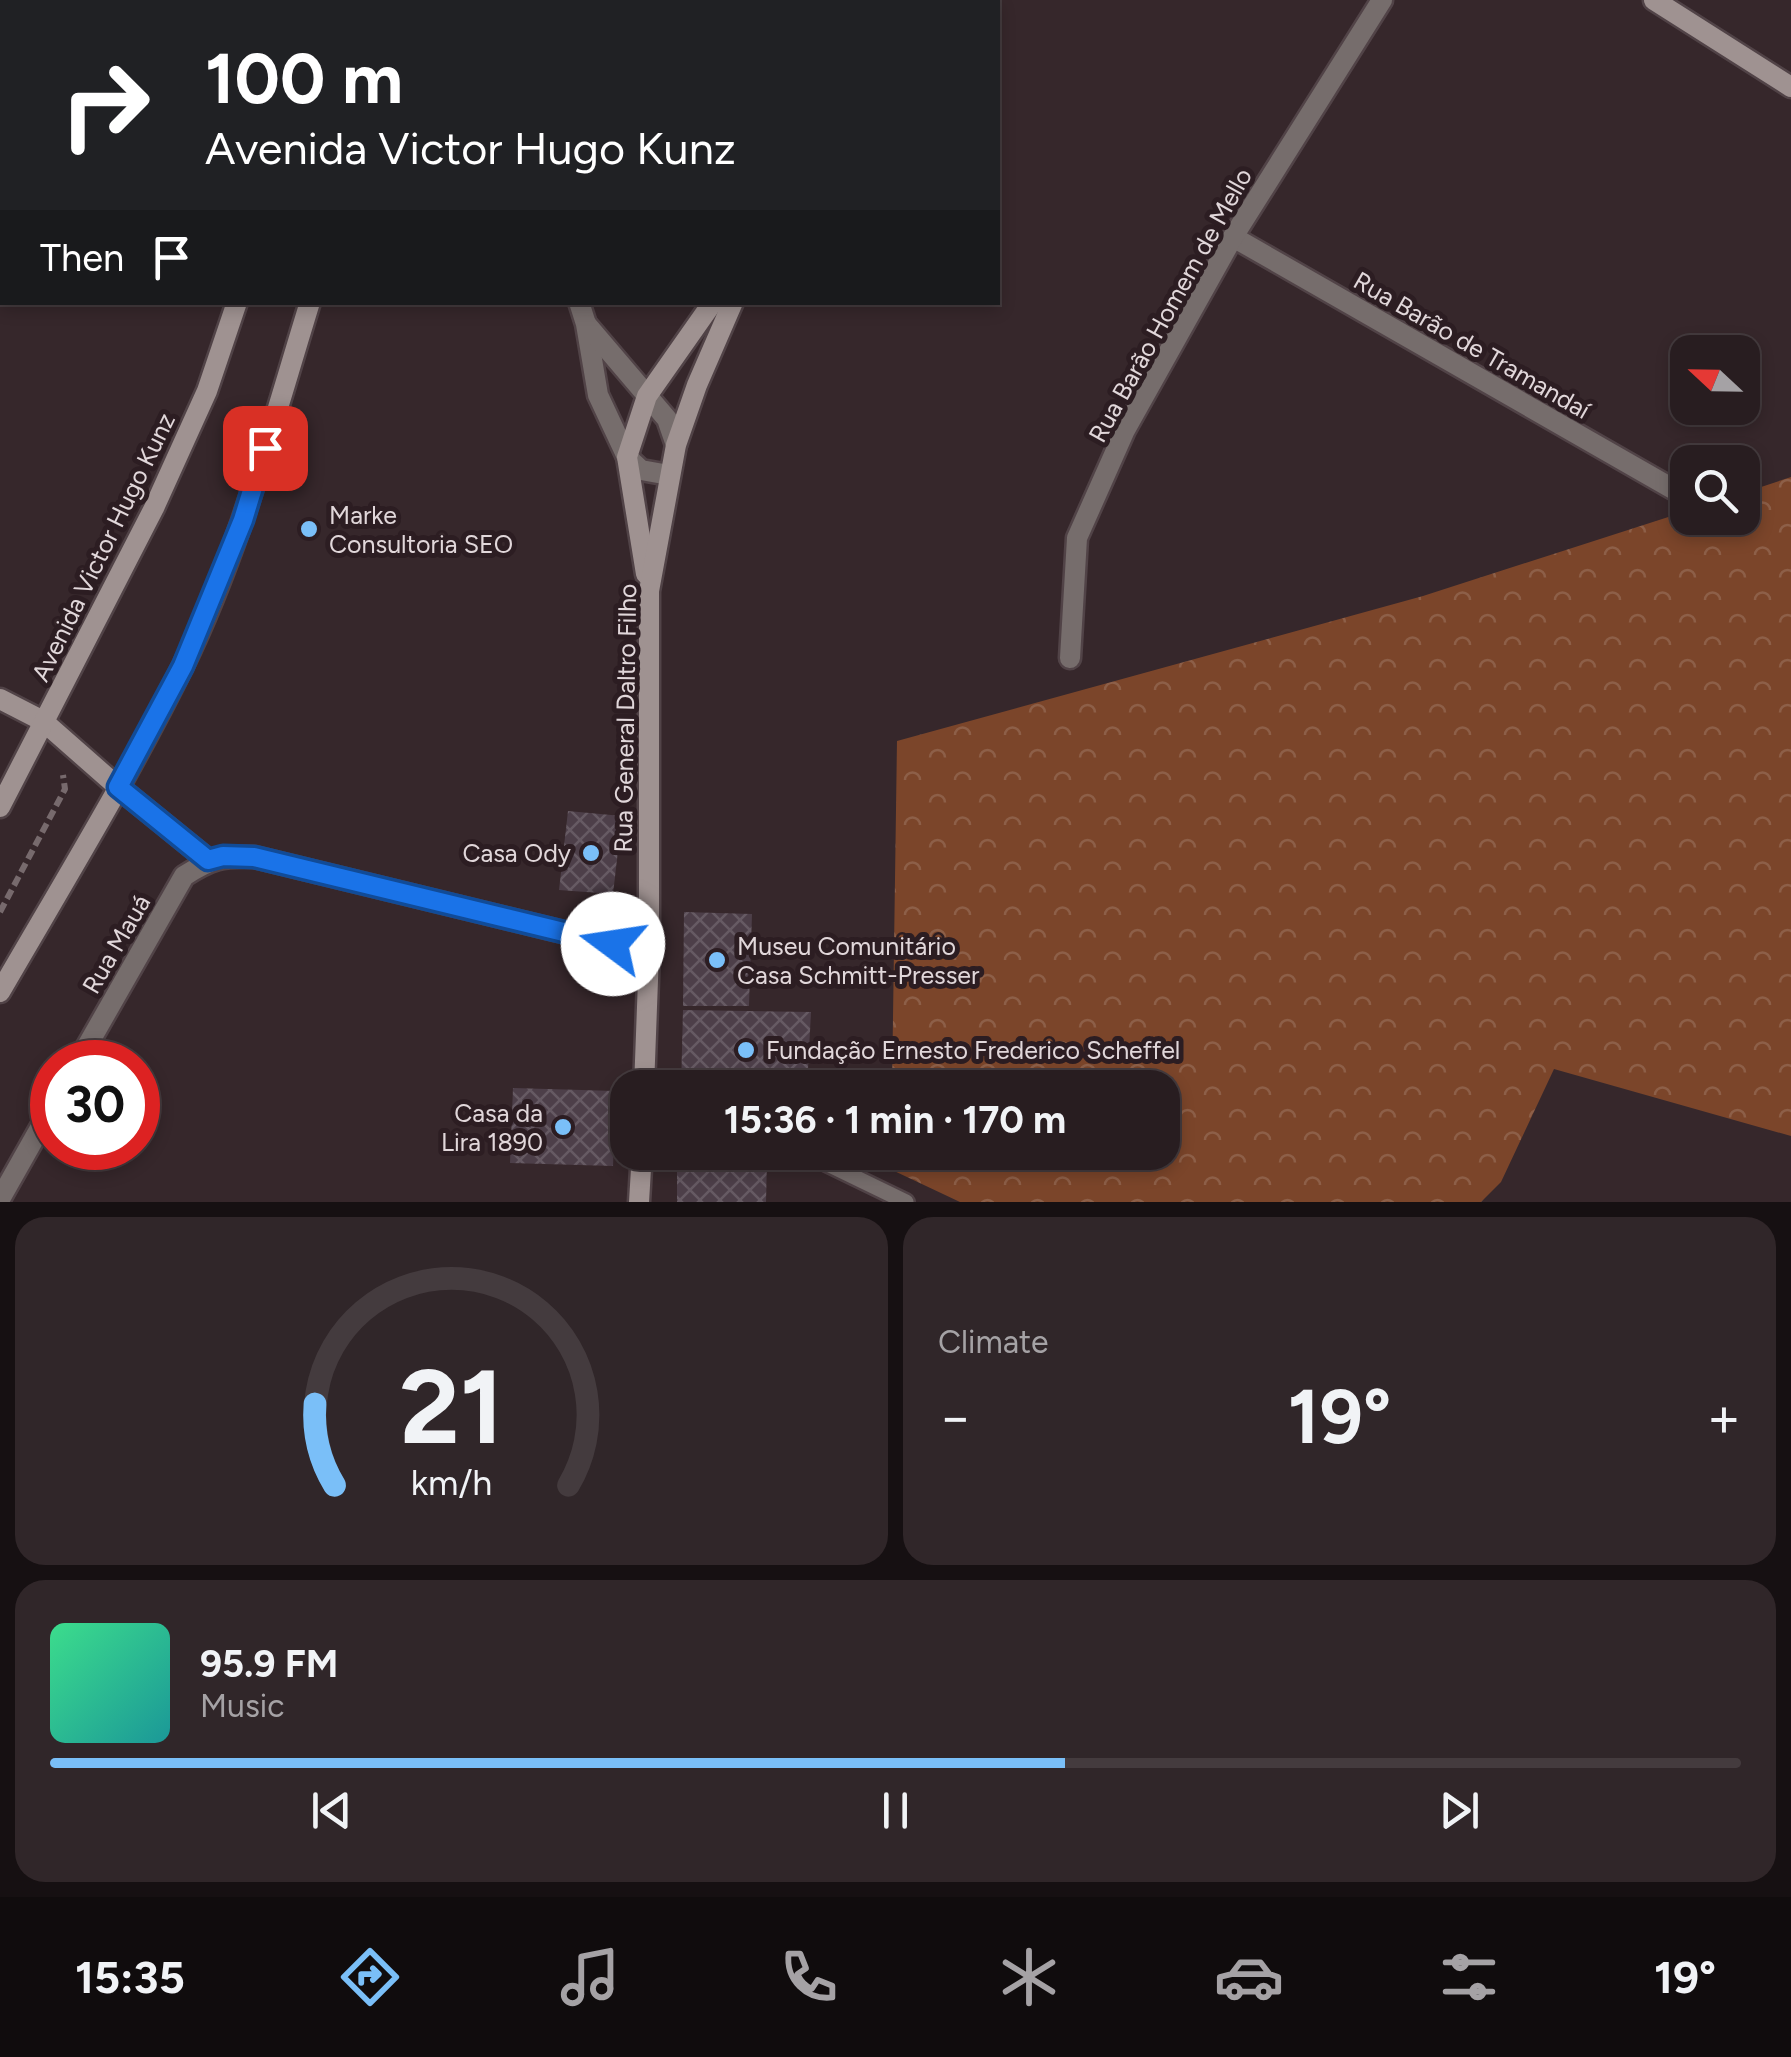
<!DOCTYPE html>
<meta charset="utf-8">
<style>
body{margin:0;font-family:Figtree,sans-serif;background:#302629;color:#f1f3f6;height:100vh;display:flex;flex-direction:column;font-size:38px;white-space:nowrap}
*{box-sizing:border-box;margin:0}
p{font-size:32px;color:#a5a2a5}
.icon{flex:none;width:55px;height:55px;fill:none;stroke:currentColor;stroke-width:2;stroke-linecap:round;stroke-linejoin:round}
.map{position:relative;height:1202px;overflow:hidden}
.side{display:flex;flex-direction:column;gap:15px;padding:15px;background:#161012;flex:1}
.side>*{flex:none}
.top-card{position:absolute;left:0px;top:0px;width:1000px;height:305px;box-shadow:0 5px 15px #0003,0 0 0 2px #443b3e;background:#202124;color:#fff;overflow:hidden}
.needle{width:65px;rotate:292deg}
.fabs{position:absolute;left:1670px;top:335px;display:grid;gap:20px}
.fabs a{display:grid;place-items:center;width:90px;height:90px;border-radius:20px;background:#281d20;box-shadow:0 5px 15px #0003,0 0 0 2px #443b3e;font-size:50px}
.speed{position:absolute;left:30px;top:1040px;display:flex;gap:20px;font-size:50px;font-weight:700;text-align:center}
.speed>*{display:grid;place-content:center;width:130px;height:130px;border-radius:50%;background:#281d20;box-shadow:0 5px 15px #0003,0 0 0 2px #443b3e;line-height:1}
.speed .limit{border:15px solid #d22;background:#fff;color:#111}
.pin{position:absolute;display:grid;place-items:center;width:85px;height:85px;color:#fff;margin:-42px;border-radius:20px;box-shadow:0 5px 15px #0006}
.me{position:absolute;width:110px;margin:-55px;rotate:284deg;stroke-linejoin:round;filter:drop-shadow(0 0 8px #0008)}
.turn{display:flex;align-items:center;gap:35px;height:210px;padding:0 40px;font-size:45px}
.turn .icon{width:130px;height:130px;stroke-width:2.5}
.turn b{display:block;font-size:70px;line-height:85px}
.then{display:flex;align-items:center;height:95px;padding:0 40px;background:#0003;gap:20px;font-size:38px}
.big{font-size:75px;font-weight:700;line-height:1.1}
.side .widget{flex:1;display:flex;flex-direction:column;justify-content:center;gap:15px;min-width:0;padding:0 35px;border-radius:30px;background:#302629}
.side .dial{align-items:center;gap:0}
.dial svg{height:260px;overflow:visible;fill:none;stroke:#443b3e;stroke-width:7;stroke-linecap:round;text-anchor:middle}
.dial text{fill:#f1f3f6;stroke:none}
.song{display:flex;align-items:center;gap:30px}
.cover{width:120px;height:120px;border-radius:15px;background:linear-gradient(135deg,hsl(150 70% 55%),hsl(180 70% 35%))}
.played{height:10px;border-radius:5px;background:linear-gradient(90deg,#7abff8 60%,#443b3e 60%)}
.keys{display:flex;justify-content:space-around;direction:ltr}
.heat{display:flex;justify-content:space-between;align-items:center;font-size:55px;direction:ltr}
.side .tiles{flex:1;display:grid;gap:15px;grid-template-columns:1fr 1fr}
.widget:last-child{grid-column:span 2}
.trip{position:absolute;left:610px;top:1070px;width:570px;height:100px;border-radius:30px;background:#281d20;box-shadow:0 5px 15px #0003,0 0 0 2px #443b3e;font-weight:700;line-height:100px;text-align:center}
.tab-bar{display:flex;height:160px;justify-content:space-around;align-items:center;background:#100c0d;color:#a5a2a5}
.tab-bar .icon{width:70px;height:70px}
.tab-bar .on{color:#7abff8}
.tab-bar b{font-size:45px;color:#f1f3f6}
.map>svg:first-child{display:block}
</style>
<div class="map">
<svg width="1791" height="1202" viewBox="0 0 1791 1202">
<defs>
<pattern id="forest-crowns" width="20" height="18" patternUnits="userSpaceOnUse" patternTransform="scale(2.5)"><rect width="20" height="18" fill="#7b452a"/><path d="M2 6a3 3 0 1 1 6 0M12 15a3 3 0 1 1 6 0" fill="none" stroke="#8d5f48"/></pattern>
<pattern id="building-cross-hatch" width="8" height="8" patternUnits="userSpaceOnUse" patternTransform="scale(2.5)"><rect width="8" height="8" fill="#4d3f49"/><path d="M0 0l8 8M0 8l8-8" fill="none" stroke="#665a63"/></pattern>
</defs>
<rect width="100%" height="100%" fill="#36272b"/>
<polygon fill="url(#forest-crowns)" points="1791,477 1791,1136 1554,1069 1501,1182 1481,1202 960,1202 890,1169 891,1153 1162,1152 1162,1088 892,1087 897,741 1423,596 1687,511 1688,518 1742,518 1743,493"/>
<g fill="url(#building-cross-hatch)">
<polygon points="568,811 622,816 613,894 559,890"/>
<polygon points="684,912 752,914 749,1006 683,1006"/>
<polygon points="683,1010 811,1012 807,1088 681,1088"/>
<polygon points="513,1088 616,1091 613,1166 510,1163"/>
<polygon points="677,1159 767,1160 766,1202 677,1202"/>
</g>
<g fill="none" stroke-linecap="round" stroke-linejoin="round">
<defs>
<polyline id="service" points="692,1152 805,1153 906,1202"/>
<g id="minor">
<polyline points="0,11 2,13"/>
<polyline points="1233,237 1687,497"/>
<polyline points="1070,658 1077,538 1125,430 1233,237 1382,0"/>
<polyline points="118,787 208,860"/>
<path d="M 78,1062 L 184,876 C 212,858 221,856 254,857 L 649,953"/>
<polyline points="0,1199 52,1107"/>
</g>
<g id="tertiary">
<polyline points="472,0 473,2"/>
<polyline points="579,302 586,324 598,395 627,457 641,470 669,475"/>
<polyline points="587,325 667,419 676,445"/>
</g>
<g id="secondary">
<polyline points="1654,0 1791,87"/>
<polyline points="326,2 327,0"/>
<polyline points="388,2 388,0"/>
<polyline points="906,2 908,0"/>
<polyline points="646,574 627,457 647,396 713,302"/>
<polyline points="0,699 43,721 118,787"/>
<polyline points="0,807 154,508 207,391 237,302"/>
<path d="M 0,992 C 62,885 127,779 182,668 C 239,552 272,425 310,302"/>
<polyline points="644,1088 649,953 649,591 676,445 697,385 733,302"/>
<polyline points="639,1202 642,1152"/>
</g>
</defs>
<use href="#service" stroke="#514347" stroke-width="20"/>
<use href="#minor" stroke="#514347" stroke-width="25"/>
<use href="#tertiary" stroke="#514347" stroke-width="25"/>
<use href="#secondary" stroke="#514347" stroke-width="25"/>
<polyline stroke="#776a6d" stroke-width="6" stroke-dasharray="10 5" stroke-linecap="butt" points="0,912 65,789 63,775"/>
<use href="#service" stroke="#766d6c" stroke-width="15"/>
<use href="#minor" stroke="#766d6c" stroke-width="20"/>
<use href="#tertiary" stroke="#766d6c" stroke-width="20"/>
<use href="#secondary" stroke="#9f9291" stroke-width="20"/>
</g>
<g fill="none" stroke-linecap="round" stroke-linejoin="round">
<defs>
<polyline id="route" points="265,448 243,520 183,666 118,787 208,860 223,856 254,857 613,944"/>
</defs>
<use href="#route" stroke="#114b97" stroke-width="25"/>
<use href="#route" stroke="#1a73e8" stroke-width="18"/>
</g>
<g fill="#7abff8" stroke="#2c1d22" stroke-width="4">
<circle cx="309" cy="529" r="10"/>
<circle cx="591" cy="853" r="10"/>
<circle cx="717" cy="960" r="10"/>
<circle cx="746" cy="1050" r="10"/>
<circle cx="563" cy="1127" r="10"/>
</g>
<g text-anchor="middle" stroke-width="10" stroke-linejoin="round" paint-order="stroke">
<g font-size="25" fill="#e1d7da" stroke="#2c1d22">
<text transform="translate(1170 305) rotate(-61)" y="9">Rua Barão Homem de Mello</text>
<text transform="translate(1472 345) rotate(30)" y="9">Rua Barão de Tramandaí</text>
<text transform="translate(103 547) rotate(-64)" y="9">Avenida Victor Hugo Kunz</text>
<text transform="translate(625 718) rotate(-89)" y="9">Rua General Daltro Filho</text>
<text transform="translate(116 944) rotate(-60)" y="9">Rua Mauá</text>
</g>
<g font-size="25" fill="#e1d7da" stroke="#2c1d22" text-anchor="start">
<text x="329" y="524">Marke<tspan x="329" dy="29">Consultoria SEO</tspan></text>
<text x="571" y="862" text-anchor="end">Casa Ody</text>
<text x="737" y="955">Museu Comunitário<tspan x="737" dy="29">Casa Schmitt-Presser</tspan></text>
<text x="766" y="1059">Fundação Ernesto Frederico Scheffel</text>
<text x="543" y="1122" text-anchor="end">Casa da<tspan x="543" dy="29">Lira 1890</tspan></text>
</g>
</g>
</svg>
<div class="fabs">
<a><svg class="needle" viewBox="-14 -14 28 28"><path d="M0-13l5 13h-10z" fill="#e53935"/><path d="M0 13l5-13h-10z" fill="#a5a2a5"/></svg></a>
<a><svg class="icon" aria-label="search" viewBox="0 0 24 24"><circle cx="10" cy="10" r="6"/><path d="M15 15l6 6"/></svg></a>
</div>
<div class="speed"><div class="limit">30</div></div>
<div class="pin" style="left:265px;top:448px;background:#d93025"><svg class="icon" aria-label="arrive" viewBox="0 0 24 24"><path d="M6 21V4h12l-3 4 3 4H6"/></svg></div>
<svg class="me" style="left:613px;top:944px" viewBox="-20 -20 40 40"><circle r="19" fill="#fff"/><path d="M0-13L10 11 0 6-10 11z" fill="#1a73e8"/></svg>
<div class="trip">15:36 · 1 min · 170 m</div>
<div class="top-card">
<div class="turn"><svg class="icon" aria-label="right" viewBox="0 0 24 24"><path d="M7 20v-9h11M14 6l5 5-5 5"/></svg><div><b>100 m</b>Avenida Victor Hugo Kunz</div></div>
<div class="then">Then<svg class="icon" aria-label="arrive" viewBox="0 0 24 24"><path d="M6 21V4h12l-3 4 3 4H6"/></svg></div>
</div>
</div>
<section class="side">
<div class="tiles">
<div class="widget dial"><svg viewBox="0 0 100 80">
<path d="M14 69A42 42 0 1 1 86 69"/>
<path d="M14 69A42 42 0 0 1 8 44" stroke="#7abff8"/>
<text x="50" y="56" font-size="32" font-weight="700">21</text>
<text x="50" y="72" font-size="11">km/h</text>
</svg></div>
<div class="widget"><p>Climate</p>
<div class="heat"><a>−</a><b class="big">19°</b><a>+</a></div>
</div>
<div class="widget">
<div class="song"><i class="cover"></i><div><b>95.9 FM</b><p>Music</p></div></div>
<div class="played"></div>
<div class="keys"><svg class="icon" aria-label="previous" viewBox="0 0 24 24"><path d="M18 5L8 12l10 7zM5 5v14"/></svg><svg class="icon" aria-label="pause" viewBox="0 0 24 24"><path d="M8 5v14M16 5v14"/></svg><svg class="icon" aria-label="next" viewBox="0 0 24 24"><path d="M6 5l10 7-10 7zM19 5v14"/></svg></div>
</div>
</div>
</section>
<nav class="tab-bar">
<b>15:35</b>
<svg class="icon on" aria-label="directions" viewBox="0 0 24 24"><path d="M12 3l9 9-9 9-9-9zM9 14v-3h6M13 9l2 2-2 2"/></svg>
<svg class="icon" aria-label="music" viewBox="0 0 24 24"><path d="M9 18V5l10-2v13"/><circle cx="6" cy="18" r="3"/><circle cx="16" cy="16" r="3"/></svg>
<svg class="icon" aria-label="phone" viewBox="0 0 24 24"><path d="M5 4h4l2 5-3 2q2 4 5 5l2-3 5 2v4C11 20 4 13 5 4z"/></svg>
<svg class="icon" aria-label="climate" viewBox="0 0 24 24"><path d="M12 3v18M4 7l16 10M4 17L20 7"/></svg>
<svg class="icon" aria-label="car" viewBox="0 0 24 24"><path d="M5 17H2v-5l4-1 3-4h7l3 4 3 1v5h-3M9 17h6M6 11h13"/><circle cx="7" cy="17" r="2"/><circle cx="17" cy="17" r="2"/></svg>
<svg class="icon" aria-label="filters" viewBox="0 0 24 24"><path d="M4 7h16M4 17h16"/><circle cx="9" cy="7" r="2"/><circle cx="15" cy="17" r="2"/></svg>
<b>19°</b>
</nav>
